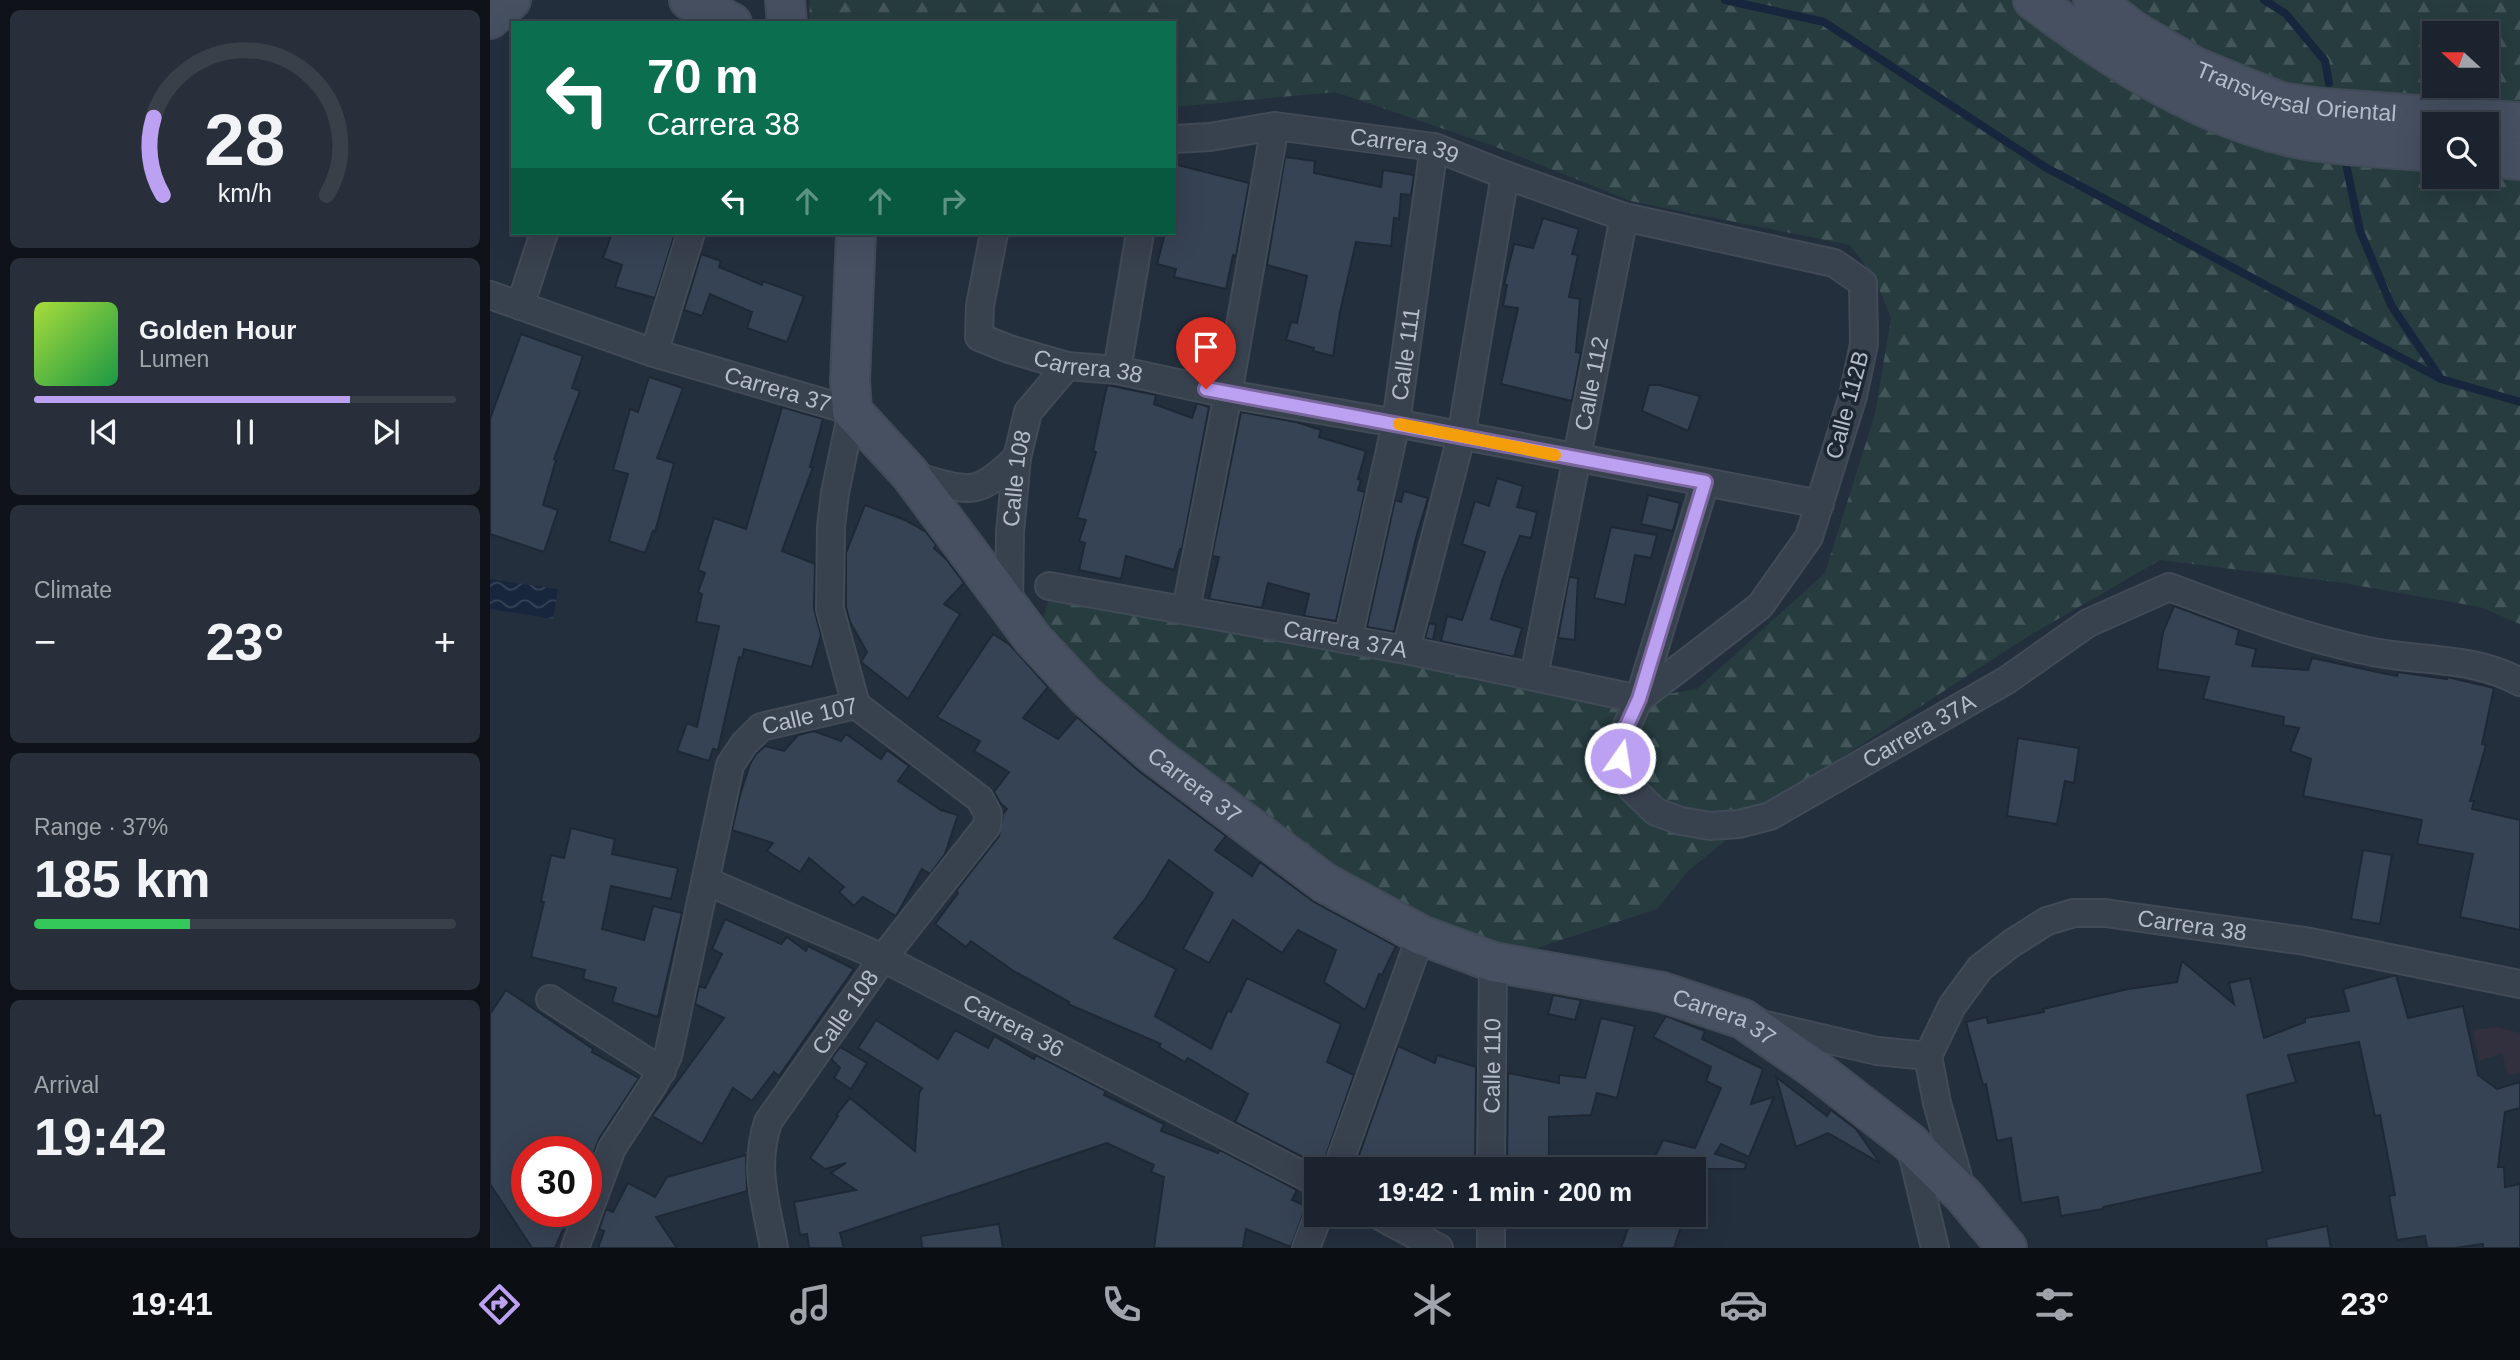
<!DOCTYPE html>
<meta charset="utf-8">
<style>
body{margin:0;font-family:Arial,sans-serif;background:#282f3a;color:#f1f3f6;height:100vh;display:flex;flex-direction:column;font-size:26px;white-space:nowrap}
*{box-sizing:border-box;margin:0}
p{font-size:23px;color:#a0a4aa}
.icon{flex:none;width:38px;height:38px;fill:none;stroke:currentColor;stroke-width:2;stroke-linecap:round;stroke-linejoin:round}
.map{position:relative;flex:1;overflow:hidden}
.side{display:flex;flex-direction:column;gap:10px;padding:10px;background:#0f1319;width:490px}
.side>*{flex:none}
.banner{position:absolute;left:21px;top:21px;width:665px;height:214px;border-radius:0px;box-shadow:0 7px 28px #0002,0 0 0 2px #39404a;background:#0b6e4f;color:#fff;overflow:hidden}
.needle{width:46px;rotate:291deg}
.buttons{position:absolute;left:1932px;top:21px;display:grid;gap:14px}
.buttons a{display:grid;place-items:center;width:77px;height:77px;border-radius:0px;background:#1b232e;box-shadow:0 7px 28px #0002,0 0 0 2px #39404a;font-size:35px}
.speed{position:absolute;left:21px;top:1136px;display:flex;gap:14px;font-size:35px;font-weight:700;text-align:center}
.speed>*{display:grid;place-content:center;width:91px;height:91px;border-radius:50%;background:#1b232e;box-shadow:0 7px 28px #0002,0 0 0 2px #39404a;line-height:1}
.speed .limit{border:10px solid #d22;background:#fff;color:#111}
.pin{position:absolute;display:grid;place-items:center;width:60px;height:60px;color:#fff;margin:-72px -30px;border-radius:50% 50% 50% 0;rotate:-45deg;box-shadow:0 0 7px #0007}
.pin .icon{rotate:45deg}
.me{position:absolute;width:77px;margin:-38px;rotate:13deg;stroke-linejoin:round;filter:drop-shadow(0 0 5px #0008)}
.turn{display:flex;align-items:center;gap:24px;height:147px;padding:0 21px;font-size:32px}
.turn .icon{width:91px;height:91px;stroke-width:2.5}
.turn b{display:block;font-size:49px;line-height:60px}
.lanes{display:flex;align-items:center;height:66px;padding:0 21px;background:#0003;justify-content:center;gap:35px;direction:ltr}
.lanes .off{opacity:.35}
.big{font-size:52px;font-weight:800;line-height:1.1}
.side .widget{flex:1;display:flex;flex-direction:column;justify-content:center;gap:10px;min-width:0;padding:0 24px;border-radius:10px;background:#282f3a}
.side .dial{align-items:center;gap:0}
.dial svg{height:182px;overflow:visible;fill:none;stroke:#39404a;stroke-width:7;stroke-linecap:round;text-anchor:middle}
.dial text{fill:#f1f3f6;stroke:none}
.song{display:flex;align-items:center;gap:21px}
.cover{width:84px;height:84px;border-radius:10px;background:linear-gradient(135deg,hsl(80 70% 55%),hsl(140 70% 35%))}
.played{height:7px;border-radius:4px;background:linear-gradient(90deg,#bca0f2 75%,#39404a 75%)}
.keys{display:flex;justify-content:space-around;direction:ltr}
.heat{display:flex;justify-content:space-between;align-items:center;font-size:38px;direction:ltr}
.charge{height:10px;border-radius:5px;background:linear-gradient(90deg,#34c759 37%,#39404a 0)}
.trip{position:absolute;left:814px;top:1157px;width:402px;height:70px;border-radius:0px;background:#1b232e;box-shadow:0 7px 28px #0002,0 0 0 2px #39404a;font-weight:800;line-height:70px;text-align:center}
.tabs{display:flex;height:112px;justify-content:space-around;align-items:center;background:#0b0e12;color:#a0a4aa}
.tabs .icon{width:49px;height:49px}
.tabs .on{color:#bca0f2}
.tabs b{font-size:32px;color:#f1f3f6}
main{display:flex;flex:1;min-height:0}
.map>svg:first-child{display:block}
</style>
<main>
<section class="side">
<div class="widget dial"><svg viewBox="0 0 100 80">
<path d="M14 69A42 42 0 1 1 86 69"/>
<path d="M14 69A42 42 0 0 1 10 35" stroke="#bca0f2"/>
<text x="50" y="56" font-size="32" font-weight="700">28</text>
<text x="50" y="72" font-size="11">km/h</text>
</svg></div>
<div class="widget">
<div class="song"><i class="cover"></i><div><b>Golden Hour</b><p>Lumen</p></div></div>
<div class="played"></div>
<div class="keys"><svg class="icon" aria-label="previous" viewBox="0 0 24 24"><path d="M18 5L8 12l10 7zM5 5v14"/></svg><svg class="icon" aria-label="pause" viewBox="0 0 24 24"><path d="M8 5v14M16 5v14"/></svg><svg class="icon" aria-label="next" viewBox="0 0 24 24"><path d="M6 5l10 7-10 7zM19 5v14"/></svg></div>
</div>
<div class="widget"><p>Climate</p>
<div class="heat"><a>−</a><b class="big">23°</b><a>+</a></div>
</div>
<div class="widget"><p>Range · 37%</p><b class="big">185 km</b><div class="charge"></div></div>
<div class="widget"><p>Arrival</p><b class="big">19:42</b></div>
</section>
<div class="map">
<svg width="2030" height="1248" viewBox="0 0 2030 1248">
<defs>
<pattern id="forest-firs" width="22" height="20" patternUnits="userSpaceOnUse" patternTransform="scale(1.75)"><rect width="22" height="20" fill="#263c3f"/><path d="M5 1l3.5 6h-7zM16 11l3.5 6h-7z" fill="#435659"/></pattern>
<pattern id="water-waves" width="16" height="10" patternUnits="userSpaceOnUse" patternTransform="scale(1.75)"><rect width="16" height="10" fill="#17263c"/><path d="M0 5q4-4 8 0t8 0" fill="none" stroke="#364457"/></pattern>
</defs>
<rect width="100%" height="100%" fill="#242f3e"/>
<polygon fill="#32303f" points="2008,1027 2030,1033 2030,1073 2018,1075 2012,1053 1989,1061 1983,1030"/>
<path fill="url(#forest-firs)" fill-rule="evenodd" d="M 320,0 L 2030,0 L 2030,624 L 1990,607 L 1853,583 L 1670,560 L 1537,637 L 1286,800 L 1199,870 L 1167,909 L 1003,962 L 835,883 L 549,633 L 558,601 L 584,594 L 1149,699 L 1207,689 L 1335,573 L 1385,414 L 1401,318 L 1384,276 L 1360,245 L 1141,201 L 1001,145 L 845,92 L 684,107 L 684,23 L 319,23 ZM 1944,33 L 1997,33 L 1997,86 L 1944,86 ZM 1944,124 L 1997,124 L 1997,177 L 1944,177 Z"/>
<polygon fill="url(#water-waves)" points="0,579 68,589 63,619 0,609"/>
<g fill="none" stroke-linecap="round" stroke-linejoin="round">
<g stroke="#17263c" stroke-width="8">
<polyline points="1235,0 1334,22 1555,167 1951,379 2030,402"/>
<polyline points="1774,0 1796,14 1835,61 1839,83"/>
<polyline points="1856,164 1870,231 1901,305 1949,376"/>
</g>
</g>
<g fill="#364354" stroke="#1f2835" stroke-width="2">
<polygon points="795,157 825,161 824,173 891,187 893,170 924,175 921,195 911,194 909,219 904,218 901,246 866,242 850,312 843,356 823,351 824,348 796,340 801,322 807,323 817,276 777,265"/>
<polygon points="684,164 759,183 746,256 743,255 736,289 684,277 686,269 667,264 675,233 684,233"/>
<polygon points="1053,218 1089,229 1082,254 1088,255 1079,297 1090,299 1086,352 1091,353 1082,401 1011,384 1028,308 1013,306 1017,285 1014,285 1024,244 1043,248"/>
<polygon points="122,233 185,233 165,298 125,287 132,265 113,258"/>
<polygon points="211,254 231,261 229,267 272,285 273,281 314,296 297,342 257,328 262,312 220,294 212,316 194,310"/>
<polygon points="31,334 93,356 82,388 90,391 64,459 66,460 53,505 68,510 54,552 0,534 0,419"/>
<polygon points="159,377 193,388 167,458 184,463 165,532 163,531 155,553 119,541 138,474 123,470 140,409 148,412"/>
<polygon points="617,385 666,395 664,404 702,418 707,403 719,407 692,549 690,549 684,570 636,556 631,579 589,570 595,543 589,541 596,520 587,518 606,452 603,451"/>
<polygon points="1159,385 1169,385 1210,396 1198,431 1152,411"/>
<polygon points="292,407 333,419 320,467 323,467 292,551 325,564 324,609 331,635 322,667 254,649 252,658 249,657 228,750 223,749 219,761 187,751 197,723 207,727 229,626 206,622 212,594 208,592 215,573 208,570 224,518 256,529"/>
<polygon points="751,412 806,422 831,430 829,437 876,451 868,479 871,480 868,490 875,492 846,621 814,616 819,594 778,583 772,608 719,599 729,557 722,556"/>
<polygon points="1007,478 1033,486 1027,507 1047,512 1041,538 1030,536 1012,581 1001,619 1032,628 1024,657 951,641 957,616 972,620 995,552 972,544 985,501 999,506"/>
<polygon points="914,491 938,498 926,538 904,632 877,627 905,500 911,502"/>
<polygon points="1158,495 1190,503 1183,531 1151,524"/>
<polygon points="375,505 415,520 436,532 446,545 444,548 456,559 474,583 454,604 470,614 418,699 371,662 377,652 360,622 356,607 356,553"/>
<polygon points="1121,527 1167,535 1161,558 1145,555 1135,605 1104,598"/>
<polygon points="1079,577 1088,578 1085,640 1068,638"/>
<polygon points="1684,606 1749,630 1746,644 1766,649 1762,666 1818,670 1822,658 1907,676 1908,672 1957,679 1957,677 2004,688 1992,744 1996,745 1980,801 1984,801 1982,809 2030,820 2030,930 1970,917 1983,854 1927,844 1932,820 1813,796 1821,759 1800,751 1809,728 1793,725 1794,717 1713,699 1719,677 1667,669 1673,632"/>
<polygon points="939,623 946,625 943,640 935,638"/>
<polygon points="503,634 520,645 558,687 533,718 568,739 587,717 650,772 736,836 725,850 762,876 770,862 824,902 906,946 892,975 889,974 875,1010 834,982 846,950 808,930 792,953 743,920 719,963 693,949 723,893 679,860 655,899 624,938 686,969 665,1016 721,1049 738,1010 741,1012 757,978 851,1024 837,1062 864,1075 832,1167 745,1122 758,1094 698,1058 695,1062 669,1047 671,1044 578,1004 579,1002 522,970 481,941 476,947 445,924 468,893 466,891 509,836 513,814 517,809 511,804 504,792 519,772 484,751 490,741 447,717"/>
<polygon points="324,731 351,741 356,734 391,759 397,750 419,766 408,781 451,810 468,815 455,854 440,874 432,869 406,916 373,897 364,906 349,892 354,887 319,858 310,872 277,851 283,843 242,830 250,795 260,764 266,754 275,746 294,751 308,735"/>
<polygon points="1528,738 1589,748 1584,783 1575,781 1567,824 1517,816"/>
<polygon points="81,828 125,839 122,854 188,868 181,899 121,886 112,929 154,940 163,906 192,913 168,1017 122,1002 126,988 93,979 95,970 41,957 54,902 51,901 61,855 74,858"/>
<polygon points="1873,850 1902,855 1890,924 1861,919"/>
<polygon points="235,919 291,944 297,937 316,951 318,946 364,969 289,1076 284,1072 262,1101 243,1088 212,1144 162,1116 234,1018 205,1004 209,986 215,988 232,954 222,949"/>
<polygon points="1692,961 1744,1004 1739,983 1760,978 1774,1038 1815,1022 1815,1018 1859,1011 1853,989 1906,975 1918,1018 1973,1006 1988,1075 2007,1089 2030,1082 2030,1108 2015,1112 2008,1167 2014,1167 2015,1187 2030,1184 2030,1248 1993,1248 1993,1244 1965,1248 1937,1248 1935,1236 1907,1240 1899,1196 1905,1195 1890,1115 1885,1116 1869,1042 1798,1055 1806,1082 1757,1095 1773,1172 1613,1207 1613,1209 1571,1216 1568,1197 1531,1203 1521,1138 1507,1141 1496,1084 1493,1085 1476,1022 1497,1017 1498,1023 1554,1012 1553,1009 1638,989 1687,982"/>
<polygon points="16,990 103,1049 102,1052 149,1078 109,1139 104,1152 37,1152 37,1211 81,1211 65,1248 42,1248 0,1184 0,1014"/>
<polygon points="1063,995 1091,1000 1085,1020 1058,1014"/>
<polygon points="1176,1016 1215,1031 1212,1039 1273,1069 1261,1104 1284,1097 1259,1157 1231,1144 1225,1154 1256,1163 1255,1169 1159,1169 1173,1140 1205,1148 1231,1088 1216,1081 1221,1067 1163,1037"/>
<polygon points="1111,1018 1145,1026 1127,1098 1107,1093 1101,1115 1059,1117 1059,1169 1017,1169 1018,1073 1069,1083 1069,1075 1095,1078"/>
<polygon points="386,1020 448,1059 465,1030 498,1048 504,1036 544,1059 546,1055 616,1091 614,1095 674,1124 671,1131 728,1153 730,1150 807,1190 802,1200 816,1206 801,1247 756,1229 753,1248 664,1248 674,1177 661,1172 664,1165 617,1143 350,1233 354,1248 319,1248 317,1234 310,1235 304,1202 366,1190 341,1173 356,1163 335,1169 320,1158 348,1116 346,1115 360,1098 425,1151 429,1093 432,1088 368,1048"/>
<polygon points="908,1046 945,1063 947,1055 986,1067 985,1169 864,1169"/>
<polygon points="350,1047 377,1063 361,1089 344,1078 350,1068 341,1059"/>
<polygon points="1286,1077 1337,1116 1341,1110 1366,1129 1390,1163 1338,1133 1306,1147"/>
<polygon points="256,1155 257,1191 166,1217 187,1248 108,1248 114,1231 109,1229 116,1209 123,1212 138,1183 165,1197 177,1177"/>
<polygon points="1143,1214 1195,1214 1184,1248 1131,1248"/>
<polygon points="509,1224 513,1248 432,1248 431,1236"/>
<polygon points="1837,1226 1841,1248 1777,1248 1776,1239"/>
</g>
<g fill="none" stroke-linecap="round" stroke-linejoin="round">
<defs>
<g id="street">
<path id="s1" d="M 684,139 L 720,137 L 785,126 L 944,147 L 1015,175 L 1134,217 L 1344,263 L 1373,283 L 1374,344 L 1363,396 L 1319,537 L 1270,606 L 1149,699"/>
<path id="s2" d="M 504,233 L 490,306 L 489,337 L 519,349 L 577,366 L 627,370 L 738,394 L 906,423 L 1330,504"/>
<path id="s3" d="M 0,295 L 164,353 L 362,411 L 345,493 L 341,527 L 340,609 L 366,705"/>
<polyline points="30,306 54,233"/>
<polyline points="164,353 201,233"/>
<polyline points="627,370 650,233"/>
<path d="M 420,474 C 436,480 470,491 486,487 C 502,483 515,468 527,458"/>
<path id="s4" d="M 1215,483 L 1149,699 L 1133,734 L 1130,758 L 1141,788 L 1166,812 L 1191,821 L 1220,826 L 1249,824 L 1280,816 L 1517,680 L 1598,623 L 1679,587 C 1736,608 1794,631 1852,645 C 1871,650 1891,654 1910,656 C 1952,661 1992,661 2030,682"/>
<path id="s5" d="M 559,586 L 916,650 L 1149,699"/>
<path id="s6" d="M 519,606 L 520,532 L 527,458 L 538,412 L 577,366"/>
<polyline points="696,609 738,394 785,126"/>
<path id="s7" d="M 858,640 L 906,423 L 944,147"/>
<polyline points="916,650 971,437 1015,175"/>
<path id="s8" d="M 1044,676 L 1134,217"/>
<path id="s9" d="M 216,881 L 393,958 L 826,1182"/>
<polyline points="60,999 172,1071"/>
<polyline points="1271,1024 1387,1051 1438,1056"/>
<polyline points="1420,1144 1445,1248"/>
<polyline points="847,1169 931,935"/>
<path id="s10" d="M 1001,1169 L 1003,962"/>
<path id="s11" d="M 1472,1191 L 1447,1103 L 1438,1056 L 1462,1006 L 1490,968 L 1522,943 L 1557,921 L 1584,913 L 1615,913 L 1815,941 L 2030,984"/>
<polyline points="886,1214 949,1248"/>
<path id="s12" d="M 85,1248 L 122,1148 L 163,1085 L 178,1056 L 240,765 L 254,744 L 271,727 L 366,705"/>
<path id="s13" d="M 284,1248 C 276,1203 263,1168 278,1122 L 393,958 L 497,826 L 498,814 L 490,799 L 366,705"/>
<polyline points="816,1248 829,1214"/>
<polyline points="1001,1248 1001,1214"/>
</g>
<g id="secondary">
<polyline points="199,0 242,23"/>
<polyline points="295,0 297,23"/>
<path d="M 1543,0 C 1623,60 1711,119 1811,139 C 1853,147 1902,148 1944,152"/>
<path id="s14" d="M 1603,0 L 1644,31 L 1705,67 L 1790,102 L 1831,108 L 2030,122"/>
<polyline points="0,19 21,0"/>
<polyline points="1997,157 2030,160"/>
<path id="s15" d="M 366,233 L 360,381 L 362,411 L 420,474 L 543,639 L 596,696 L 663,754 L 835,883 L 931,935 L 1003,962 L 1172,992 L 1253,1019 L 1325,1069 L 1419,1142 L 1474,1196 L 1517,1248"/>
</g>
</defs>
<use href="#street" stroke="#414a57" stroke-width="30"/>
<use href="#secondary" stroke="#414a57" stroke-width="42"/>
<use href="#street" stroke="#38414e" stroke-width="26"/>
<use href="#secondary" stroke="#465061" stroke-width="38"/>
</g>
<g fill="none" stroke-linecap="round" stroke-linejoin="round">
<defs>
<polyline id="route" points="716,389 1215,482 1149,699 1133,734 1130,758"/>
</defs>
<use href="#route" stroke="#7a689d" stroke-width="18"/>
<use href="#route" stroke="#bca0f2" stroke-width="12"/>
<polyline stroke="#f59e0b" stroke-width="12" points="909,424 1065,455"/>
</g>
<g text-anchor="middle" stroke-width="7" stroke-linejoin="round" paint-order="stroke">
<g font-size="23" fill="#b4bcc9" stroke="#1d2633">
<text dy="8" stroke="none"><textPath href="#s14" startOffset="228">Transversal Oriental</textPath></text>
<text dy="8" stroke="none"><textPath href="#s1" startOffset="233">Carrera 39</textPath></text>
<text dy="8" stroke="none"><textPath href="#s7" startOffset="292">Calle 111</textPath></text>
<text dy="8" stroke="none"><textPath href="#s2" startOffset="219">Carrera 38</textPath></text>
<text dy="8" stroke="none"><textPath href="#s8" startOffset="298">Calle 112</textPath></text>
<text dy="8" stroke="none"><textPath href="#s3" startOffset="303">Carrera 37</textPath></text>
<text transform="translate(1357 405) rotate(-75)" y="8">Calle 112B</text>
<text dy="8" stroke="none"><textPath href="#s6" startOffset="128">Calle 108</textPath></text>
<text dy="8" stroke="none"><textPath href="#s5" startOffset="301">Carrera 37A</textPath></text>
<text dy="8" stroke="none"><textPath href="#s12" startOffset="611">Calle 107</textPath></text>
<text dy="8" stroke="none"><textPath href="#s4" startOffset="644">Carrera 37A</textPath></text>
<text dy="8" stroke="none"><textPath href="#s15" startOffset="688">Carrera 37</textPath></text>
<text dy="8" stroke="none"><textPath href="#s11" startOffset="471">Carrera 38</textPath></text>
<text dy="8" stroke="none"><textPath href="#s13" startOffset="262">Calle 108</textPath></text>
<text dy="8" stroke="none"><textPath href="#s15" startOffset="1276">Carrera 37</textPath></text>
<text dy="8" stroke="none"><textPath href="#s9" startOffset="340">Carrera 36</textPath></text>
<text dy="8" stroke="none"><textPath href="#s10" startOffset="103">Calle 110</textPath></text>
</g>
</g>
</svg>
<div class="buttons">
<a><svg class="needle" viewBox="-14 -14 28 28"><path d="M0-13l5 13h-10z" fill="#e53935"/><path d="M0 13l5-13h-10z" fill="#a0a4aa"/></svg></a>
<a><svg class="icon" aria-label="search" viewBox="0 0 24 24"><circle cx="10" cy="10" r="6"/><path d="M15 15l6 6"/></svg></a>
</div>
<div class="speed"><div class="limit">30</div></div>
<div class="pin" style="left:716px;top:389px;background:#d93025"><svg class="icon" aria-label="arrive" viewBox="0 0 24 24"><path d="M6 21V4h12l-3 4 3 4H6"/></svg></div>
<svg class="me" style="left:1130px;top:758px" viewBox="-20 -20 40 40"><circle r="17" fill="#bca0f2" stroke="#fff" stroke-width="3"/><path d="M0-11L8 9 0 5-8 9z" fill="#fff"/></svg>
<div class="trip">19:42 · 1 min · 200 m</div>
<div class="banner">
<div class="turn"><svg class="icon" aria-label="left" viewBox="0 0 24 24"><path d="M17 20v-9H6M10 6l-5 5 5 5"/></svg><div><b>70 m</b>Carrera 38</div></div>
<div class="lanes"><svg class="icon" aria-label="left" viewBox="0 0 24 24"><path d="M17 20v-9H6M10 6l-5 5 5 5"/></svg><svg class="icon off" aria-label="ahead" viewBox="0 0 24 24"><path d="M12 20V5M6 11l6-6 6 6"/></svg><svg class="icon off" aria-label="ahead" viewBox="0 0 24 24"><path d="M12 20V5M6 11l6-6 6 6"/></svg><svg class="icon off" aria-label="right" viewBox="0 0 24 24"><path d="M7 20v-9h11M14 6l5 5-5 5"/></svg></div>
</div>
</div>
</main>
<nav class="tabs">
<b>19:41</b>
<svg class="icon on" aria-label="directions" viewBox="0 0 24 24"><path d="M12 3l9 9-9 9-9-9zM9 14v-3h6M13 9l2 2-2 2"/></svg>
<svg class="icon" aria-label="music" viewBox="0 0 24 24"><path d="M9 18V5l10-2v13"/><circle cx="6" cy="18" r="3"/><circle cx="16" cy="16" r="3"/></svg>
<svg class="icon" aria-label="phone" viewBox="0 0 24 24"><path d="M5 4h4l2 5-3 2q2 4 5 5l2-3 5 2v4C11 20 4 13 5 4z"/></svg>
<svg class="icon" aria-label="climate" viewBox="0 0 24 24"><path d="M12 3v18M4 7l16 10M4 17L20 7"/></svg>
<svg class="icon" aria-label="car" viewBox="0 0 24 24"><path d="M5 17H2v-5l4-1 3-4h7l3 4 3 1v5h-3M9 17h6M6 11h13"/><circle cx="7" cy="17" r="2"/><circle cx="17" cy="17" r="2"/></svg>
<svg class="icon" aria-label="filters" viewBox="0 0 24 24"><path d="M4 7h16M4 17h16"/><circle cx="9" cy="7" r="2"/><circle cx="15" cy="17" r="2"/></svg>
<b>23°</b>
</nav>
